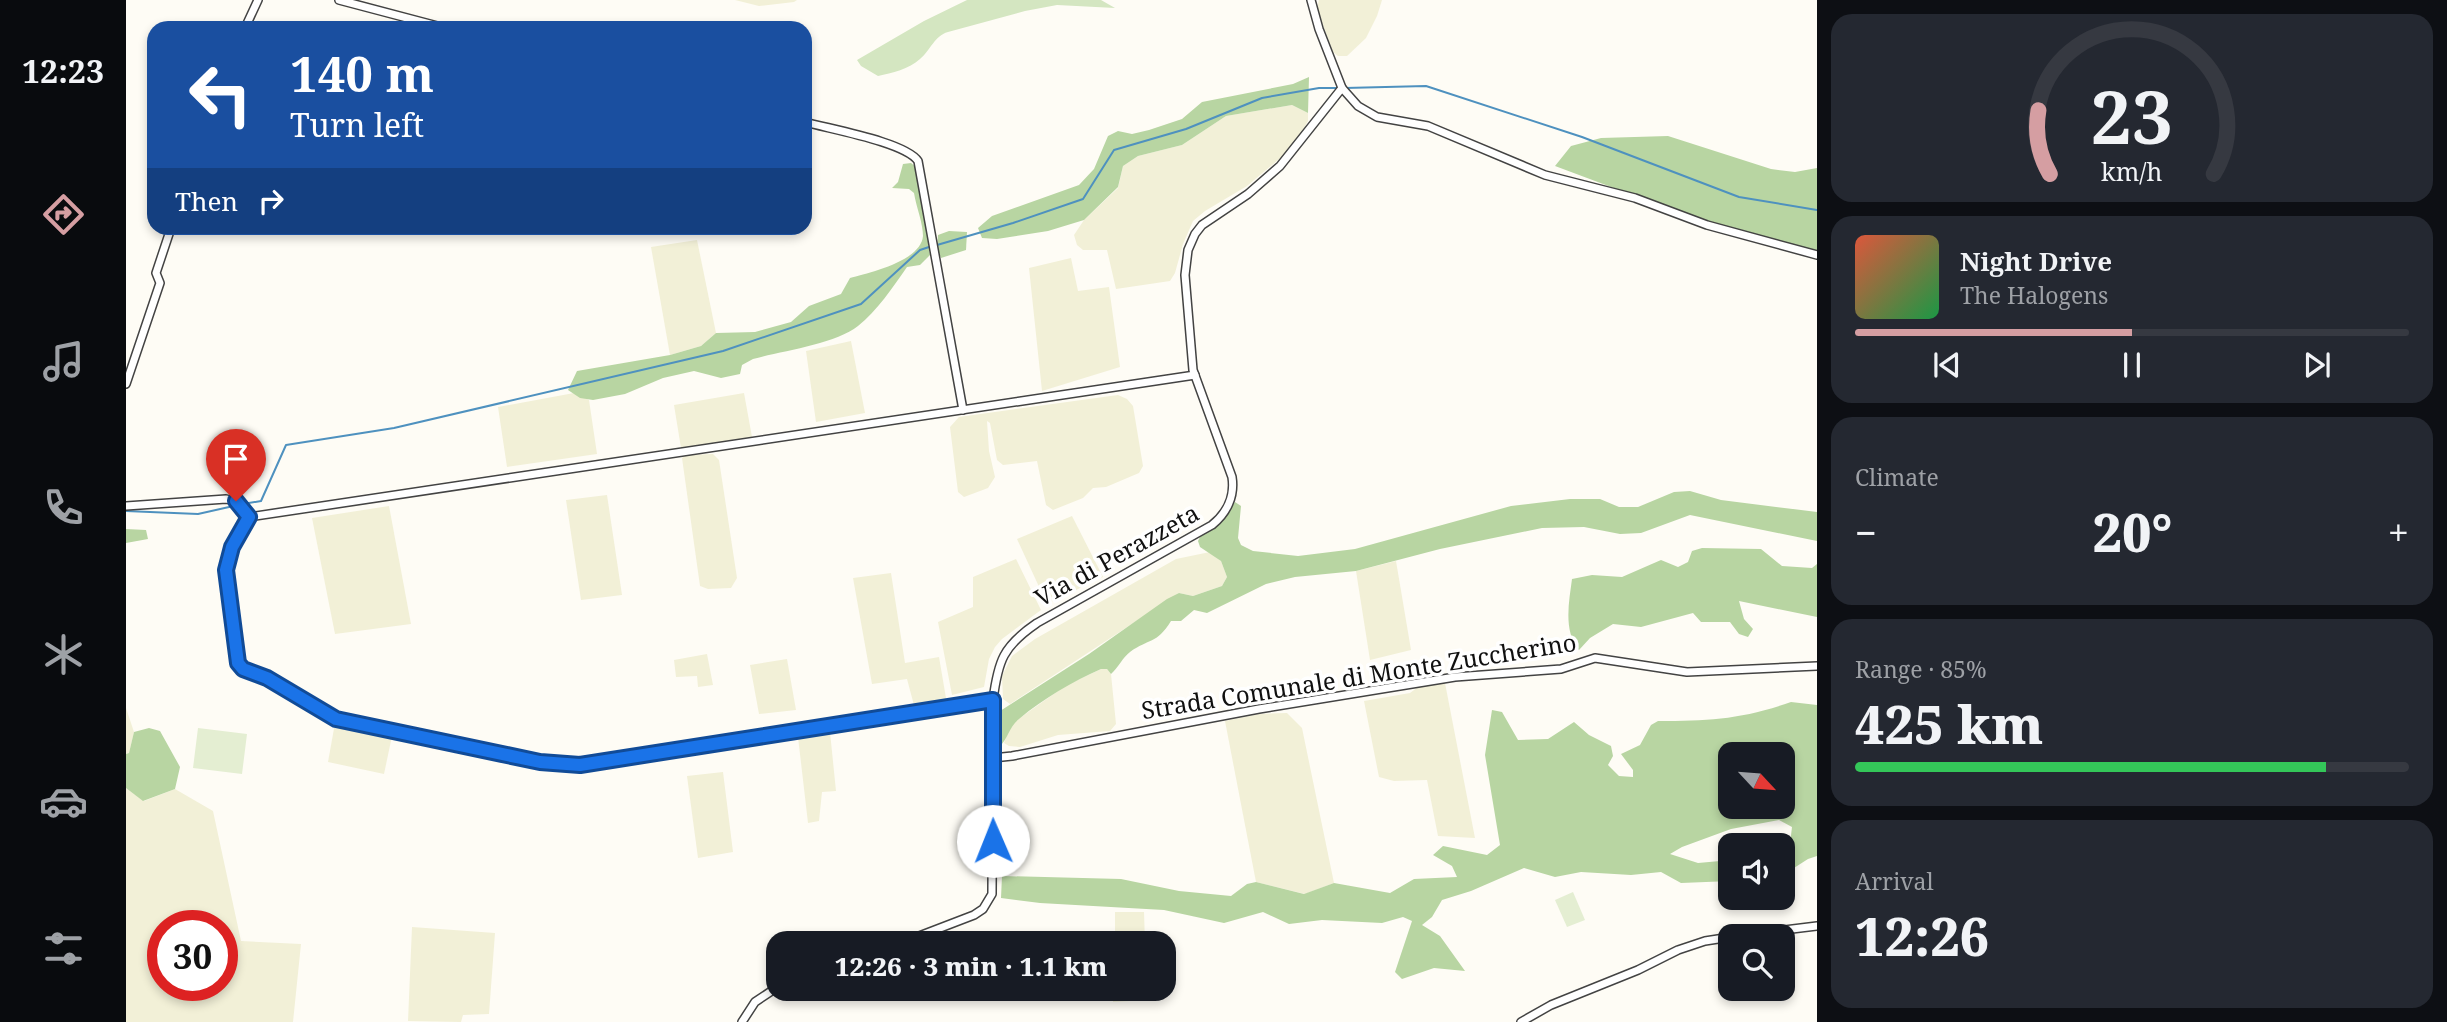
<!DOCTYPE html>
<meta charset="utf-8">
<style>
body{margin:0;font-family:"Noto Serif",serif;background:#242831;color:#f1f3f6;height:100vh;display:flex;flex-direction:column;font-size:26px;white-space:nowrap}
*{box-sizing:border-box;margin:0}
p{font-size:23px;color:#9ea1a6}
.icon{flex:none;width:38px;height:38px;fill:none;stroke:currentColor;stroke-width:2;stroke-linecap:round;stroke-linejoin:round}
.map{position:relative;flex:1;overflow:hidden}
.side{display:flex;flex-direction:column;gap:14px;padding:14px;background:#0d0f14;width:630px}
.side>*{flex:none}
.top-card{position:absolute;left:21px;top:21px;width:665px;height:214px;border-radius:21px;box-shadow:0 4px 10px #0003;background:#1a4fa0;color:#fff;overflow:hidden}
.needle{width:46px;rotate:116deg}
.controls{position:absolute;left:1592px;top:742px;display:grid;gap:14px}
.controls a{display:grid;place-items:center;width:77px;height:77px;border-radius:14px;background:#171b24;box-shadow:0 4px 10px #0003;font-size:35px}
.speed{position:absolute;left:21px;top:910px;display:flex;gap:14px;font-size:35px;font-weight:700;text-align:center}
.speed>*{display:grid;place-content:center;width:91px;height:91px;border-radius:50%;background:#171b24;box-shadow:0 4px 10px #0003;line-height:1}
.speed .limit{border:10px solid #d22;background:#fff;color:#111}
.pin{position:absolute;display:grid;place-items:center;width:60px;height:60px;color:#fff;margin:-72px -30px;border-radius:50% 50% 50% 0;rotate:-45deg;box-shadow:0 0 7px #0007}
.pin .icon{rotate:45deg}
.me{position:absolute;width:77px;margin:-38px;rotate:359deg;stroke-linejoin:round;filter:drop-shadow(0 0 5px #0008)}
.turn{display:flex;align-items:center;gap:24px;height:147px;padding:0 28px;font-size:32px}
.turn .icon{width:91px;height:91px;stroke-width:2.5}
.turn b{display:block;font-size:49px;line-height:60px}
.then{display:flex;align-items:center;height:66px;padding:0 28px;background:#0003;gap:14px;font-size:26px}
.big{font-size:52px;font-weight:800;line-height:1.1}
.side .widget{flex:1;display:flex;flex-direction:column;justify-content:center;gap:10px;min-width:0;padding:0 24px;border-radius:21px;background:#242831}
.side .dial{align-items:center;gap:0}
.dial svg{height:182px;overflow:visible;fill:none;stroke:#363941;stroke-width:7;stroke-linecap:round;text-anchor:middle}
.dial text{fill:#f1f3f6;stroke:none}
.song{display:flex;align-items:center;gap:21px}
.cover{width:84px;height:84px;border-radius:10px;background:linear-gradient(135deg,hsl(10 70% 55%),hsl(140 70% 35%))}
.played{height:7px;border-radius:4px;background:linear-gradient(90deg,#d59ea2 50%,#363941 50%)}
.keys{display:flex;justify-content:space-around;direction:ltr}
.heat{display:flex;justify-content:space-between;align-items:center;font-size:38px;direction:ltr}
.charge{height:10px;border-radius:5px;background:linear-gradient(90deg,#34c759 85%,#363941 0)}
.trip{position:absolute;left:640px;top:931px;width:410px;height:70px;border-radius:21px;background:#171b24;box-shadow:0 4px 10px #0003;font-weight:800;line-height:70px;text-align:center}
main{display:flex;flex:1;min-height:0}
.tab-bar{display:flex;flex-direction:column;width:126px;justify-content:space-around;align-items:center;background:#090b0e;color:#9ea1a6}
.tab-bar .icon{width:49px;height:49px}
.tab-bar .on{color:#d59ea2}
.tab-bar b{font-size:32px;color:#f1f3f6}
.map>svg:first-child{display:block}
</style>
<main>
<nav class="tab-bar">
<b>12:23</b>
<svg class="icon on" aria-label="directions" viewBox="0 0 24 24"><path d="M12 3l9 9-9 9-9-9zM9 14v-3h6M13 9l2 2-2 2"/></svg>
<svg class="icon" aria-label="music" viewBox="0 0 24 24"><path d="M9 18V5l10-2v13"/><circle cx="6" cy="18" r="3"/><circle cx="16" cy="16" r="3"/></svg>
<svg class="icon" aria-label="phone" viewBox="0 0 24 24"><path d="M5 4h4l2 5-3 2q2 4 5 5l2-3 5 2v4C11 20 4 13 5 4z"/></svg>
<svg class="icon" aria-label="climate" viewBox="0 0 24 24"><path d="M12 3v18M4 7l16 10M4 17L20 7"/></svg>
<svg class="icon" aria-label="car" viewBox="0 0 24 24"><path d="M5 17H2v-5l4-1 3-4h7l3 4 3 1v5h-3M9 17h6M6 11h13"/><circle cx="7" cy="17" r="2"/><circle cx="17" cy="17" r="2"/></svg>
<svg class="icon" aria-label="filters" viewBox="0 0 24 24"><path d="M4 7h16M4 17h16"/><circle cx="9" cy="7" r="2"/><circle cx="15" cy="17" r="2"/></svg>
</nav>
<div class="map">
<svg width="1691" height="1022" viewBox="0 0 1691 1022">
<rect width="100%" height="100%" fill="#fefcf5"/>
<g fill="#f2f0d7" fill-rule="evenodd">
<polygon points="609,0 671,0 668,2 633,6"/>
<polygon points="1193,0 1256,0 1251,16 1240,38 1221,56 1212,56 1207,52 1191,9"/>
<polygon points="1166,105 1182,113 1182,121 1176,132 1158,155 1121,186 1079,211 1067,221 1057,244 1049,273 1044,281 990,289 981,250 957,250 951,245 948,235 958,220 992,188 997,166 1012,156 1056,145 1100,116"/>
<polygon points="571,240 590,333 575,346 544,355 525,247"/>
<polygon points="945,258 952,291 983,287 994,367 916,391 903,268"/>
<polygon points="725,341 739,413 690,422 680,351"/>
<polygon points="448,393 463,400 471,454 381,467 372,407"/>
<polygon points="618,393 626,437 555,448 548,405"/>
<polygon points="992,395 1001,399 1007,406 1017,466 1013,473 980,487 967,488 957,498 927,510 920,505 911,461 877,465 871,460 864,423 861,421 863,451 869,477 862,488 838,497 832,492 824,427 833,417"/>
<polygon points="587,454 593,460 611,578 605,588 582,589 574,586 556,458 559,455"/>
<polygon points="481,495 496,595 455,600 440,500"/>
<polygon points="263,506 285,624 209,634 186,518"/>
<polygon points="946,516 977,577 921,604 891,539"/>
<polygon points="1084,552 1095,561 1101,577 1096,586 1067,596 1053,593 884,704 877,699 876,676 886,656 909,639 1050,559"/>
<polygon points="890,559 915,610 876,639 869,647 863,659 858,687 826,695 812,622 847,607 847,577"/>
<polygon points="1270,561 1285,650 1244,660 1230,571"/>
<polygon points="765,573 779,663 813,657 821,704 789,709 781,679 746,684 727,578"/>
<polygon points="581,654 587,685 572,687 571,676 550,677 548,660"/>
<polygon points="661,659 670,710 633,714 624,665"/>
<polygon points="975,669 981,669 985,674 990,724 984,731 932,735 894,747 883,746 878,743 882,730 891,720 939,686"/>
<polygon points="1319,683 1349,838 1312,836 1301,780 1268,781 1253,777 1238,701 1284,693 1292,687"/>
<polygon points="0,708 8,732 3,753 0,754"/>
<polygon points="1161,713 1176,728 1208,883 1179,894 1130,882 1099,721 1133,714"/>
<polygon points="209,723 266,736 258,774 202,762"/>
<polygon points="704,732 710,791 696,792 693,821 682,823 672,737"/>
<polygon points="597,772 607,852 572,858 561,776"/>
<path d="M 0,788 L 18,801 L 49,789 L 87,811 L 115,941 L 175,944 L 167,1022 L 0,1022 ZM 37,926 L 96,926 L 96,985 L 37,985 Z"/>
<polygon points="989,912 1018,912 1019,943 989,943"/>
<polygon points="286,927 369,933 363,1014 337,1015 335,1022 282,1021"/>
<polygon points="988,989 1021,989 1022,1000 987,1002"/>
</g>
<path fill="#d4e6c1" d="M 841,0 L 975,0 L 989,8 L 931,5 L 899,11 L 822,32 C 808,36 805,50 794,59 C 783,69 766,73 752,76 L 735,66 L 731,60 L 798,21 Z"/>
<g fill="#b8d5a2" fill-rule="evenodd">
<polygon points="1183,77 1182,113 1166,105 1100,116 1056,145 1012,156 997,166 992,187 958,220 922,231 871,239 856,238 852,228 866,216 953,185 968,169 982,136 992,131 1006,134 1023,130 1056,119 1076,102 1167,84"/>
<polygon points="1542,136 1645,169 1669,172 1691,168 1691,252 1560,215 1429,166 1445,146 1475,138"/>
<path d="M 785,163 L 791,168 L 804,255 L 794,265 L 781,267 C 767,287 751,311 732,326 C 709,344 656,351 627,359 L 616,365 L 614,374 L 595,378 L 568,371 L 537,378 L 499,394 L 467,400 L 454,398 L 442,390 L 451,371 L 544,355 L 575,346 L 590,333 L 629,332 L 665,322 L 683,306 L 715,294 L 724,278 C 743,273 795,261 797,236 C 797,223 790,206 788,193 L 783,189 L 766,188 L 772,182 L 777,164 Z"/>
<polygon points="823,231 841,232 840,250 815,258 811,249 812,235"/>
<path d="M 1564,491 L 1595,500 L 1691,512 L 1691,541 L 1564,515 L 1515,533 L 1494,534 L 1458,527 L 1416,528 L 1314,549 L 1230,571 L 1169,577 L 1140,584 L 1081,613 L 1068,610 L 1055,621 L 1045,621 C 1030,645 1023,638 1004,652 C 997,657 992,668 985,674 L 981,669 L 975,669 C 946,682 918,698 893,719 C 883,727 882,739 874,746 L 871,744 L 871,713 L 963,654 L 1041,599 L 1053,593 L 1067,596 L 1096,586 L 1101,577 L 1095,561 L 1074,547 L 1072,541 L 1074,537 L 1094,524 L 1109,502 L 1115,506 L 1112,538 L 1115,545 L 1127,551 L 1172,556 L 1229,549 L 1385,506 L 1444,499 L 1474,499 L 1493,507 L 1512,507 L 1548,492 Z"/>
<polygon points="0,529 20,530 22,539 0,543"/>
<path d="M 1576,548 L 1635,549 L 1656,566 L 1686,568 L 1691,564 L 1691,617 L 1613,601 L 1618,619 L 1627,629 L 1622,637 L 1613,634 L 1604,622 L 1575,622 L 1567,613 L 1515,627 L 1487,624 L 1464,638 L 1453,650 C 1437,631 1443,602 1446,579 L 1466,575 L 1496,577 L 1535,560 L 1552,567 L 1562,562 L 1566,551 Z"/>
<path d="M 1665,702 L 1691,705 L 1691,856 L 1682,859 L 1657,875 L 1657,855 L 1663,852 L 1666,827 L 1653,820 L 1605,829 L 1556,847 L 1544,854 L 1572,863 L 1605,860 L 1605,881 L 1555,883 L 1535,872 L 1505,875 L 1455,872 L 1429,877 L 1398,868 L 1345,891 L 1316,900 L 1306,917 L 1296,925 L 1314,936 L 1339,971 L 1308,968 L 1276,979 L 1269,972 L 1286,921 L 1277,917 L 1256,923 L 1196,920 L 1163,924 L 1137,912 L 1098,923 L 1038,910 L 914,903 L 875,898 L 876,876 L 995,879 L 1053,891 L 1105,896 L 1121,884 L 1130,882 L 1178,894 L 1208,883 L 1264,893 L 1288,879 L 1331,877 L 1326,866 L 1307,855 L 1317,846 L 1361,855 L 1374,845 L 1359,755 L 1366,710 L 1376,712 L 1392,740 L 1422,739 L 1448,722 L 1463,735 L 1485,746 L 1487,756 L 1482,765 L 1493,776 L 1507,777 L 1507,770 L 1495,754 L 1514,745 L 1525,725 L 1532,721 C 1584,721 1616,719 1665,702 ZM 1605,754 L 1657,754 L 1657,807 L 1605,807 Z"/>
<polygon points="23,728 34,731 54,767 49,789 17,801 0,788 0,754 3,753 8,732"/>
</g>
<g fill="#e4eed2">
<polygon points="72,728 121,734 116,774 67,768"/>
<polygon points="1447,892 1459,920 1441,927 1429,900"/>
</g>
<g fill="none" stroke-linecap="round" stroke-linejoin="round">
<g stroke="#4e91bf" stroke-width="2">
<polyline points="1219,88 1300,86 1456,137 1613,197 1691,210"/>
<polyline points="811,245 887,223 957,199 988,150 1060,129 1136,98 1193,88 1213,88"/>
<polyline points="117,504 135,501 160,445 268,428 597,351 735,304 794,250 806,246"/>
<polyline points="0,511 72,514 112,505"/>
</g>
<defs>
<g id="minor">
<polyline points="213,0 319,28"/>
<polyline points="119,28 132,0"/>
<polyline points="1216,88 1232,106 1251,117 1302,126 1419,175 1509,198 1581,225 1691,255"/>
<path d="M 679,122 C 703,129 779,142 792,161 L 837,410"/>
<polyline points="0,384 34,283 30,273 45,228"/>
<path d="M 0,506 L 100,499 L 113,502 L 123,517 L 106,547 L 100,571 L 112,663 C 120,672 131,673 141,678 C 169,691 190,714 219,722 L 414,762 L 454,765 L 867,700"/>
<polyline points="123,517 1069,375"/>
<polyline points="867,758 886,756 1133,709 1329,677 1435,669 1469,658 1561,672 1691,666"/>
<polyline points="1609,936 1691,926"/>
<path d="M 775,943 L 848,915 L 857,909 L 866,894 L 867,700 C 872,661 877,646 911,623 L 1086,525 C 1101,513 1109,496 1106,477 L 1067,370 L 1059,275 L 1062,250 L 1069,234 L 1076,225 L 1122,194 L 1154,166 L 1216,88 L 1193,29 L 1185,0"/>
<polyline points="616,1022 629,1002 653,986"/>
<polyline points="1395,1022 1425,1005 1512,970 1552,950 1579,941 1605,937"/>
</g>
</defs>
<use href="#minor" stroke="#434343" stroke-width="10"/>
<use href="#minor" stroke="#fff" stroke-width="7"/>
</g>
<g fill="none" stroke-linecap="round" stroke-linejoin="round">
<defs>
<polyline id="route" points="110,501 123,517 106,547 100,570 112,663 117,669 141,678 210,719 414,762 454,765 867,700 867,841"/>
</defs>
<use href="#route" stroke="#114b97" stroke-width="18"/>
<use href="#route" stroke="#1a73e8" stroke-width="12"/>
</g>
<g text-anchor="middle" stroke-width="7" stroke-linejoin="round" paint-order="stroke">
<g font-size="24" fill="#101010" stroke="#fff">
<text transform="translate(991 556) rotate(-29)" y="8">Via di Perazzeta</text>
<text transform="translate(1233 677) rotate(-9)" y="8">Strada Comunale di Monte Zuccherino</text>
</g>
</g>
</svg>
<div class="controls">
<a><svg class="needle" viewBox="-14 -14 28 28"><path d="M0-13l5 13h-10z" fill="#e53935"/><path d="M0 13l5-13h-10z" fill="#9ea1a6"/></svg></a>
<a><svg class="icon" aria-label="sound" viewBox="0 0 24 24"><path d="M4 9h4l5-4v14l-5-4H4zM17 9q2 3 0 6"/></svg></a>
<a><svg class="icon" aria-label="search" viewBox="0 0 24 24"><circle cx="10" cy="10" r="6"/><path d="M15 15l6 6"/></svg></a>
</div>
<div class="speed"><div class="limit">30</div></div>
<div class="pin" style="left:110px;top:501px;background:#d93025"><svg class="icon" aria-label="arrive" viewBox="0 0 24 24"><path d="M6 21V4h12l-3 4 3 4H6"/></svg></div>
<svg class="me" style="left:867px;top:841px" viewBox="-20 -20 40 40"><circle r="19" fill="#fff"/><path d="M0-13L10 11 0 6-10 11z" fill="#1a73e8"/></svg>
<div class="trip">12:26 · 3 min · 1.1 km</div>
<div class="top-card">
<div class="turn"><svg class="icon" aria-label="left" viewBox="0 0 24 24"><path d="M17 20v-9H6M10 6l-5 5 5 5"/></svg><div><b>140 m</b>Turn left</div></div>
<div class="then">Then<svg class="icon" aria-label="right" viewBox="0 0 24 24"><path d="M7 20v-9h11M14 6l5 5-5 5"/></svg></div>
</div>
</div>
<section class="side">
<div class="widget dial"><svg viewBox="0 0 100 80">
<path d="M14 69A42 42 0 1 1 86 69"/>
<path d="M14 69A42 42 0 0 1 9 41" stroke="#d59ea2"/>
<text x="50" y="56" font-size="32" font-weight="700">23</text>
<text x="50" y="72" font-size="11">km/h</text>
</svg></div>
<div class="widget">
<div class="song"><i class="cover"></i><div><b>Night Drive</b><p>The Halogens</p></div></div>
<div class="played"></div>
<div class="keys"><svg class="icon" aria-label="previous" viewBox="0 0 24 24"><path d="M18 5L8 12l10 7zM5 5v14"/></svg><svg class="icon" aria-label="pause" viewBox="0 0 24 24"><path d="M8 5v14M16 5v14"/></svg><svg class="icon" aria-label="next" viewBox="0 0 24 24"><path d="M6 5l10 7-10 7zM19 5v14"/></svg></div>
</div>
<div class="widget"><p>Climate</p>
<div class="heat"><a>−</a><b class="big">20°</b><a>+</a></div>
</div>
<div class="widget"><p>Range · 85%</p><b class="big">425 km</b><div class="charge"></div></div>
<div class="widget"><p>Arrival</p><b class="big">12:26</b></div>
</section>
</main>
